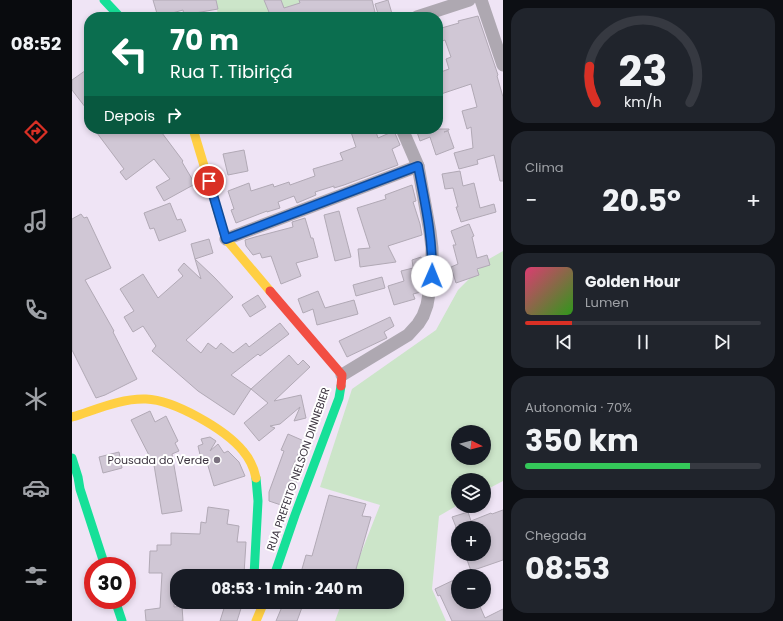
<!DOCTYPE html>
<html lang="pt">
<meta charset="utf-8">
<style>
body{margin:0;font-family:Poppins,sans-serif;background:#20242c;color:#f1f3f6;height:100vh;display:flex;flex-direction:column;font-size:15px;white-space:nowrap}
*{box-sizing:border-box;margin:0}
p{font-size:13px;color:#9ea1a6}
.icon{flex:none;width:22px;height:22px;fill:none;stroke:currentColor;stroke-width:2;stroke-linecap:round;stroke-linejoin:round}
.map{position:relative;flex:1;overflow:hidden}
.panel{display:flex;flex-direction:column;gap:8px;padding:8px;background:#0d0f14;width:280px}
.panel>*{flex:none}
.banner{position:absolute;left:12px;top:12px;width:359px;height:122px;border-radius:16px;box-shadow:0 2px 6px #0003;background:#0b6e4f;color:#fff;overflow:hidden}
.needle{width:26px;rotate:96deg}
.tools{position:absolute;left:379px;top:425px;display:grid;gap:8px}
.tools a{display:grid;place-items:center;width:40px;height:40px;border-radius:50%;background:#171b24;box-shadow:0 2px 6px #0003;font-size:20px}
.speed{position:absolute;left:12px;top:557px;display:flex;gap:8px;font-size:20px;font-weight:700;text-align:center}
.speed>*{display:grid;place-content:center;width:52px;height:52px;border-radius:50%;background:#171b24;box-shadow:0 2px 6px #0003;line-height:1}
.speed .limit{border:6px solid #d22;background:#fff;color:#111}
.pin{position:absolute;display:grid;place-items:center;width:34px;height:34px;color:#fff;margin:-17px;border:2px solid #fff;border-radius:50%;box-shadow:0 1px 4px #0007}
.me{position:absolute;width:44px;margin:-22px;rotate:1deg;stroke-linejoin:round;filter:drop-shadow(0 0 3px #0008)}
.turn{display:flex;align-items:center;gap:14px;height:84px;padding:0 20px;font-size:18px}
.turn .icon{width:52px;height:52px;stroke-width:2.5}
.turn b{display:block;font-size:28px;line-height:34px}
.then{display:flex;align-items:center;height:38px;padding:0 20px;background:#0003;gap:8px;font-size:15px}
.big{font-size:30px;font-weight:700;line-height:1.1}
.panel .widget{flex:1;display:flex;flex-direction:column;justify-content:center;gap:6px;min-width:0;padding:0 14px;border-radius:16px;background:#20242c}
.panel .dial{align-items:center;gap:0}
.dial svg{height:104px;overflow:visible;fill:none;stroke:#363941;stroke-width:7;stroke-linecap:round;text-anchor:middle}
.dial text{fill:#f1f3f6;stroke:none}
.song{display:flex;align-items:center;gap:12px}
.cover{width:48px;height:48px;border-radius:6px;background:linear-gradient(135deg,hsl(340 70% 55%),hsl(110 70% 35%))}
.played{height:4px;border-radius:2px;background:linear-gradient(90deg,#d93025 20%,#363941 20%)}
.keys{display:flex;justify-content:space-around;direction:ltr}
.heat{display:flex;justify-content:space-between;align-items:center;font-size:22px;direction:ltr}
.charge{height:6px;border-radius:3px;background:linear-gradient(90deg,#34c759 70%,#363941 0)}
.trip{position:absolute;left:98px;top:569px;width:234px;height:40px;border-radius:16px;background:#171b24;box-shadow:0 2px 6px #0003;font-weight:700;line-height:40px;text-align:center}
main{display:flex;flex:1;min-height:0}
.tabs{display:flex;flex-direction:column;width:72px;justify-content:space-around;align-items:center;background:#090b0e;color:#9ea1a6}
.tabs .icon{width:28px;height:28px}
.tabs .on{color:#d93025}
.tabs b{font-size:18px;color:#f1f3f6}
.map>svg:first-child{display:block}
</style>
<main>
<nav class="tabs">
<b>08:52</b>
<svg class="icon on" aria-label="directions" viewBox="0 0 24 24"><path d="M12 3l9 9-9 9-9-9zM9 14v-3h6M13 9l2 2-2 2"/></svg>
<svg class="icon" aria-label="music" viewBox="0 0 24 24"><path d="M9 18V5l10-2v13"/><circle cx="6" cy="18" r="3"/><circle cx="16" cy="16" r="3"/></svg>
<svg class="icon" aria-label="phone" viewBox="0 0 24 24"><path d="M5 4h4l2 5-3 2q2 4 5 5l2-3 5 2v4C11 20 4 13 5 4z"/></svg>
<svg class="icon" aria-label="climate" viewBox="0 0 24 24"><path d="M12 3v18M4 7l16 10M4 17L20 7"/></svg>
<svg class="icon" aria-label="car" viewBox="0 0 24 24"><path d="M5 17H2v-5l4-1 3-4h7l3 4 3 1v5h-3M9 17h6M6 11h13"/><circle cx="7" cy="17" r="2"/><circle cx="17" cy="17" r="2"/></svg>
<svg class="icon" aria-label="filters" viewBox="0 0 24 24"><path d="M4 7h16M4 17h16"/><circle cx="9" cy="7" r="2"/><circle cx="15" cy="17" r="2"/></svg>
</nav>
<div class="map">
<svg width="431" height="621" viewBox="0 0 431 621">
<rect width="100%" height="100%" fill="#efe4f5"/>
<g fill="#cce5c9" fill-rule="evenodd">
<polygon points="144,0 238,0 197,13 179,17 146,17"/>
<path d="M 431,251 L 431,481 L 412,491 L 412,480 L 386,480 L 386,505 L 367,516 L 360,589 L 374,621 L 263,621 L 270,602 L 325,602 L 325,576 L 280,576 L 308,505 L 248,487 L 280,389 L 364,330 L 386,290 L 417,259 ZM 386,432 L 412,432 L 412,458 L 386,458 Z"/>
</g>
<g fill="#d0c7d5" stroke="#b1a9b5">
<polygon points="81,0 144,0 146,9 112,15 111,10 86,17"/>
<polygon points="192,0 209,0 212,8 228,3 227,0 300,0 303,12 288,16 287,14 278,17 199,17"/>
<polygon points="316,0 321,17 307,17 303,4"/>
<polygon points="406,16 426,75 425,76 431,97 431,181 428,181 422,155 405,160 406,164 387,169 382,153 401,148 399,127 395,129 390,111 405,107 399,84 366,95 366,73 377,69 374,59 379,57 373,40 368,42 366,34 366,29 387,23 386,21"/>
<polygon points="17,68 17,112 0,90 0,80"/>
<polygon points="22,129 87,129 111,161 110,162 123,184 92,201 84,187 98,179 82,159 54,180 48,172 52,169"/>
<polygon points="278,129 303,129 306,138 322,131 328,145 320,149 326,165 272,185 262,188 262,186 243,192 244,195 225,203 222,196 206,202 208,208 195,212 195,211 164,223 159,210 162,209 156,191 177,183 179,191 201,184 202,187 217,182 218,185 243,176 241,169 271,160 268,153 284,147"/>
<polygon points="344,129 377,129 377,130 372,132 376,131 382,148 364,155 358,137 348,141"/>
<polygon points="172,150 176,171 156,175 151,154"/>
<polygon points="388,171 391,186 402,183 408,208 422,204 424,212 389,222 384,207 386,207 381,188 373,189 370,174"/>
<polygon points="340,185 344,201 341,202 348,224 350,235 316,246 324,262 288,267 286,249 298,248 285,208 314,199 313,195"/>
<polygon points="98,203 105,220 109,219 114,231 87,241 82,228 78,229 72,213"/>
<polygon points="267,211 279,257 263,261 252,215"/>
<polygon points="9,214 12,218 15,217 39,268 13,280 42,331 41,332 65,379 33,395 24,398 0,350 0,219"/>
<polygon points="233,218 239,238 241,238 246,257 224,263 229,276 209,284 199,256 190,258 188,253 181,255 174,246 173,240 183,237 221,227 220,222"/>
<polygon points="397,224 402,236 400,237 405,258 415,255 418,265 405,269 407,275 384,283 379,267 386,264 381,245 384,245 379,231"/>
<polygon points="137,239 141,253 123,259 119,244"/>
<polygon points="349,257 352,271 343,274 349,292 341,294 343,299 322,305 316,286 332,281 329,271 341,268 342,273 340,260"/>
<polygon points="123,259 142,277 161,297 114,340 129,353 136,343 144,349 149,343 161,353 174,343 177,347 208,323 217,334 188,356 186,354 159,375 179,389 162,415 126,391 80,351 84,346 71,326 61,332 52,317 62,311 48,289 71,274 86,298 111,276 106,270 112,263 129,279"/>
<polygon points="310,277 313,288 284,296 281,285"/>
<polygon points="246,291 253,308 282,300 286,314 245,325 241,309 231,313 226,299"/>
<polygon points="186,295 194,307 178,317 170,305"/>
<polygon points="318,317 322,326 312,332 315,338 275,357 267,341"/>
<polygon points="217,355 226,365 231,360 238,367 202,401 229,395 234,418 222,421 228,407 208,424 198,426 203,428 187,441 172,423 196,403 179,389"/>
<polygon points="78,411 83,422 94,416 106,441 103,443 107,451 100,454 110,511 90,514 82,465 59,420"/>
<polygon points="216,434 232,441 220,468 228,472 215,507 197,501 197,492 212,451 209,450"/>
<polygon points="138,437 144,441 138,451 146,444 152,453 156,451 167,462 173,476 142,486 134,459 129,459 126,446 131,444 129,439"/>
<polygon points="47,452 50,468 31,473 27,457"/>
<polygon points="257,495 294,504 290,516 299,517 284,569 300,574 300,576 228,576 234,555 240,556"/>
<polygon points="136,507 157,510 155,524 167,526 165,542 174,542 172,574 122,572 122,575 104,574 102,607 110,606 111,621 74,621 73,610 88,608 90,573 77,573 78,551 85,551 85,545 99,545 99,533 128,534 129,522 134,523"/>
<polygon points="431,510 431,560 399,571 393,554 412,554 412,528 383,528 384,527 380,517 396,512 399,521 419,513 420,514"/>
<polygon points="386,578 386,602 406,602 413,618 431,609 431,621 380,621 368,595 366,596 363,589"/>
<polygon points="154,602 171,602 165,621 148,621"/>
<polygon points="212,602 232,602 225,621 204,621"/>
</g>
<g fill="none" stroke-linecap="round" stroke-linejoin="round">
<g stroke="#aea8b1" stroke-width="13">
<polyline points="409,0 431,65"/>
<polyline points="345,17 397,0"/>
<polyline points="154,239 346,166"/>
<polyline points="270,375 336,335 346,324 351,316 355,305 360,276 360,248 358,232 346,166 330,129"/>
</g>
<g stroke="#16e098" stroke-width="9">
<polyline points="32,0 48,17"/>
<polyline points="0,458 6,477 8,489 33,566"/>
<polyline points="182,576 186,501 184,478"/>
<polyline points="202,576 223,515 267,398 269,386"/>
<polyline points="43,600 50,621"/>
</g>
<g stroke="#ffcf43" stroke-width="9">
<polyline points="121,129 154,239 198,291"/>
<path d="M 0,417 C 23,410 49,398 74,399 C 102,400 153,429 171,451 C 178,459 182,468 184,478"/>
<polyline points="184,621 192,602"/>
</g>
<polyline stroke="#f24e42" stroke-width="9" points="198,291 270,375 269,386"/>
</g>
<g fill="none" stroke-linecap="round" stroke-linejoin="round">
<defs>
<path id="route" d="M 137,181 L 154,239 L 346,166 C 353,203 361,238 360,276"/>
</defs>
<use href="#route" stroke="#114b97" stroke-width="10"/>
<use href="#route" stroke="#1a73e8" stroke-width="7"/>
</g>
<circle fill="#7b7280" stroke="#fff" stroke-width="1.5" cx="145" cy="460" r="4"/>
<g text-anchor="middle" stroke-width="4" stroke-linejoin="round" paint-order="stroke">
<g font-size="11" fill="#3d3541" stroke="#fff" text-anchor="end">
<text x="137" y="464">Pousada do Verde</text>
</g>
<g font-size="11" fill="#3d3541" stroke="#fff">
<text transform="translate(226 469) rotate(-71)" y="4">RUA PREFEITO NELSON DINNEBIER</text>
</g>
</g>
</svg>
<div class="tools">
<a><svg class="needle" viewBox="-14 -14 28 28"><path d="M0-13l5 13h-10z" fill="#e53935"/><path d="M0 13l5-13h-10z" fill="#9ea1a6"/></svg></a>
<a><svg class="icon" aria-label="layers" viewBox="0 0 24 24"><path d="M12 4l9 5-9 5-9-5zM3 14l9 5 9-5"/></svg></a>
<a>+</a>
<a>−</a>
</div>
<div class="speed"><div class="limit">30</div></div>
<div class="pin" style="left:137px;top:181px;background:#d93025"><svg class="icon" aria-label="arrive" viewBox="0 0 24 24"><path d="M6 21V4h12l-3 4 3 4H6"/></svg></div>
<svg class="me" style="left:360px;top:276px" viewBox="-20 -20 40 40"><circle r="19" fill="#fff"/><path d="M0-13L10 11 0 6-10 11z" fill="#1a73e8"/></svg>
<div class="trip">08:53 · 1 min · 240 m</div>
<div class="banner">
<div class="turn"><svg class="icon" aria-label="left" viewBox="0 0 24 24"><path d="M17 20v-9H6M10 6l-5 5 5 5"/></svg><div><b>70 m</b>Rua T. Tibiriçá</div></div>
<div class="then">Depois<svg class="icon" aria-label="right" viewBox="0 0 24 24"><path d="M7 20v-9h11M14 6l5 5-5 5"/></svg></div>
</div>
</div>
<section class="panel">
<div class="widget dial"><svg viewBox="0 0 100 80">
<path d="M14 69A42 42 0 1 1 86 69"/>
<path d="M14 69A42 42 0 0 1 9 41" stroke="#d93025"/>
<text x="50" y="56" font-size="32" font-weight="700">23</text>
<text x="50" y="72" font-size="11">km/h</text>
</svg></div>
<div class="widget"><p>Clima</p>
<div class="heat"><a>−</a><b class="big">20.5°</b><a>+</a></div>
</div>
<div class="widget">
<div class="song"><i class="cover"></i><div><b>Golden Hour</b><p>Lumen</p></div></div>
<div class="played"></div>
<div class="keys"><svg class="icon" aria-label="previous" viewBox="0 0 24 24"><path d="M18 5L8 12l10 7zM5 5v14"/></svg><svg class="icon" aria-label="pause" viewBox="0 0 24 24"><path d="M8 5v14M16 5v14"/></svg><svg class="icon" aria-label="next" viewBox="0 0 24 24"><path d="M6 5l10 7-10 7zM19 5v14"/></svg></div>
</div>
<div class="widget"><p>Autonomia · 70%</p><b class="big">350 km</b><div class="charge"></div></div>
<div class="widget"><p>Chegada</p><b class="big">08:53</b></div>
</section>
</main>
